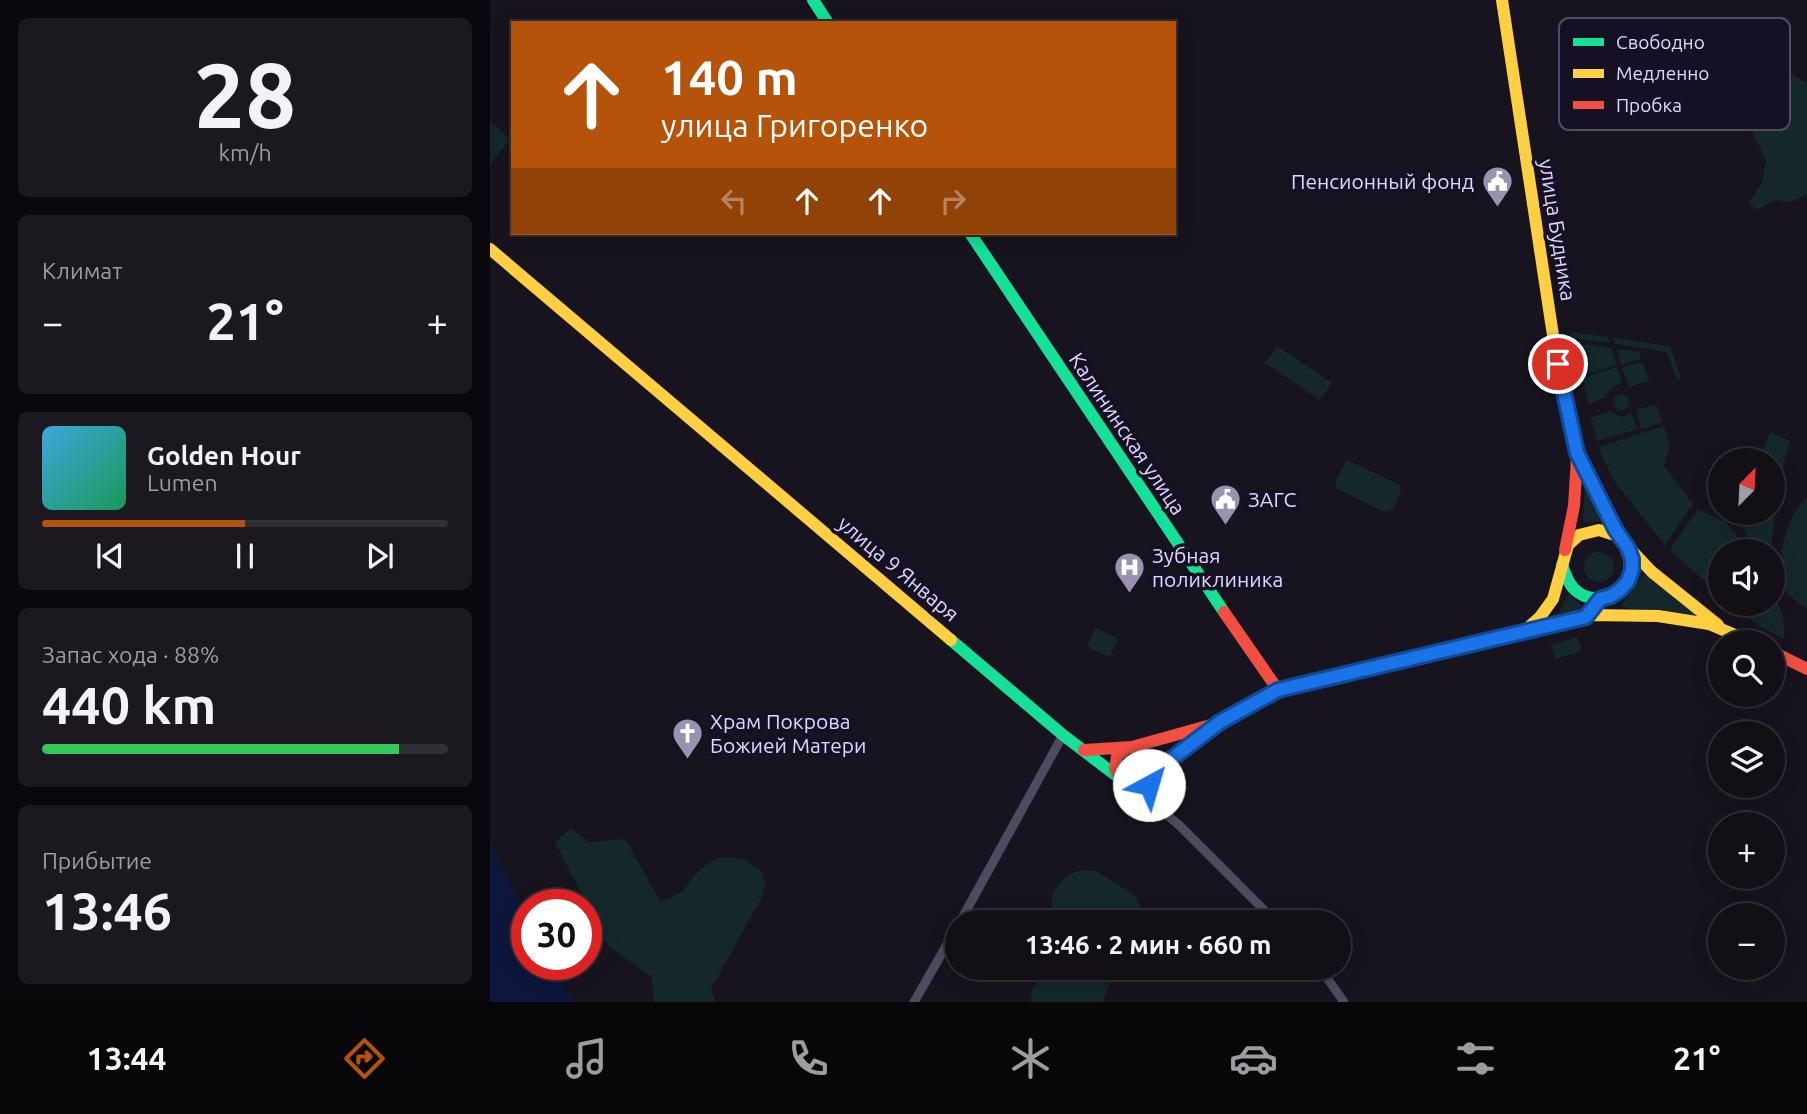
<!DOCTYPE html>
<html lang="ru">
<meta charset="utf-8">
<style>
body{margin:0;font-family:Ubuntu,sans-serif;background:#1b1820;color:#f1f3f6;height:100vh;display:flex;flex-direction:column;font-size:26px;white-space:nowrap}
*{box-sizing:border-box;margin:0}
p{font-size:23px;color:#9c9ca1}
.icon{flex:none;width:38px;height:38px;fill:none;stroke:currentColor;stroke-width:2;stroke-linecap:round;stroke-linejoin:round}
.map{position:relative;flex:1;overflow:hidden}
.side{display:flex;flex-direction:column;gap:18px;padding:18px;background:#0a080d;width:490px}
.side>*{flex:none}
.top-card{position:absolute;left:21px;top:21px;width:665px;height:214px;border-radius:0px;box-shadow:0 4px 18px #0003,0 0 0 2px #312f36;background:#b45309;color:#fff;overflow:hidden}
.needle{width:46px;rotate:24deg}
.buttons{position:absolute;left:1218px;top:448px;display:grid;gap:14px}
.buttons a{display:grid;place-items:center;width:77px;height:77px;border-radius:50%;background:#120f17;box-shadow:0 4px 18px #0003,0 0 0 2px #312f36;font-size:35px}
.speed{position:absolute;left:21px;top:889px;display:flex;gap:14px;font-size:35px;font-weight:700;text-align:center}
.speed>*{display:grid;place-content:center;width:91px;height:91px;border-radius:50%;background:#120f17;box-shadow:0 4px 18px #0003,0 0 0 2px #312f36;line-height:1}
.speed .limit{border:10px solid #d22;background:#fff;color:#111}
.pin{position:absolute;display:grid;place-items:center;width:60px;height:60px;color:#fff;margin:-30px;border:4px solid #fff;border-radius:50%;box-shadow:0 2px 7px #0007}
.me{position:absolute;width:77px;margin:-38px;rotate:39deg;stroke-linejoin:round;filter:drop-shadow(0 0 5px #0008)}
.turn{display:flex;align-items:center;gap:24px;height:147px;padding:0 35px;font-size:32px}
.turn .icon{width:91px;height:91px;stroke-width:2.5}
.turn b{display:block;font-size:49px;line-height:60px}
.lanes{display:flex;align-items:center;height:66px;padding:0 35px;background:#0003;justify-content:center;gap:35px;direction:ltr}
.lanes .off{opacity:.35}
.big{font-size:52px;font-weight:700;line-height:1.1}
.side .widget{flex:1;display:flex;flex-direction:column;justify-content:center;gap:10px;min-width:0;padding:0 24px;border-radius:10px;background:#1b1820}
.side .dial{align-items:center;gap:0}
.dial b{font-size:91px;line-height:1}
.song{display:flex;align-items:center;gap:21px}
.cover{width:84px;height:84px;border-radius:10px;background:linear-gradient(135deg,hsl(200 70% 55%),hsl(150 70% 35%))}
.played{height:7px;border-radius:4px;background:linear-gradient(90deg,#b45309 50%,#312f36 50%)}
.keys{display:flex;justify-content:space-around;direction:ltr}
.heat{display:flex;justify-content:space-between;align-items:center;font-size:38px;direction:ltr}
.charge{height:10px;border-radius:5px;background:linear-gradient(90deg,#34c759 88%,#312f36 0)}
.trip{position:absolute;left:455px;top:910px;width:406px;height:70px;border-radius:35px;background:#120f17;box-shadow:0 4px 18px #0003,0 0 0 2px #312f36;font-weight:700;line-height:70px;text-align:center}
.menu{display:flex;height:112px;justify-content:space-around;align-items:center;background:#070609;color:#9c9ca1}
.menu .icon{width:49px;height:49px}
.menu .active{color:#b45309}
.menu b{font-size:32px;color:#f1f3f6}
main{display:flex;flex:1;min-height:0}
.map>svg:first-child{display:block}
</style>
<main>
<section class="side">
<div class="widget dial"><b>28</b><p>km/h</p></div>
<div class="widget"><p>Климат</p>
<div class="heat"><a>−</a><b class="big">21°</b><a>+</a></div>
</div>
<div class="widget">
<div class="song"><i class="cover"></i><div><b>Golden Hour</b><p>Lumen</p></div></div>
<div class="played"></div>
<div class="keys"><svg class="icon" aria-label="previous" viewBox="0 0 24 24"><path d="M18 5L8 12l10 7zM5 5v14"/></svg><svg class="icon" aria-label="pause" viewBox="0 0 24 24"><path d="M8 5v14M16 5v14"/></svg><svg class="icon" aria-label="next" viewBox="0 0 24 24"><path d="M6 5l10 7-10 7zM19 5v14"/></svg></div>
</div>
<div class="widget"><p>Запас хода · 88%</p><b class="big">440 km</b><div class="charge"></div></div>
<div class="widget"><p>Прибытие</p><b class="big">13:46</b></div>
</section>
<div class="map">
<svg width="1317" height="1002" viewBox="0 0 1317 1002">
<rect width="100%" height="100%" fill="#18141f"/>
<g fill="#14282c">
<path d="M 1285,48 L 1301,59 L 1299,73 L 1317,83 L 1317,194 L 1301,202 L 1284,200 L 1267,210 L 1259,202 L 1272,183 L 1276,160 L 1249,105 C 1256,77 1253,58 1285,48 Z"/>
<polygon points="0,121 20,139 1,163 0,163"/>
<polygon points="1081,332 1118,337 1120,343 1082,338"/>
<polygon points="1122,338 1180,346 1191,378 1187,379 1177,352 1125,344"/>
<polygon points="1084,343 1121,348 1127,365 1092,376"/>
<polygon points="787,346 842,383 830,400 775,363"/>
<polygon points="1127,349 1150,352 1151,359 1131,364"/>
<polygon points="1153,362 1159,381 1139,387 1132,368"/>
<polygon points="1127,367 1132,384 1123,386 1115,397 1099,404 1092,378"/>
<circle cx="1131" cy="402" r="8"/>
<polygon points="1166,404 1172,422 1151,429 1146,410"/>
<polygon points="1120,411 1131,417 1142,414 1147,429 1107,441 1100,418"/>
<polygon points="1174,426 1180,445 1174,466 1203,504 1175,545 1124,481 1108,447"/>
<path d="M 1280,432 L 1300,441 C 1289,477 1284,513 1281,551 L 1266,551 L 1246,517 L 1248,513 L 1283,513 L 1283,460 L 1268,460 Z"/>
<polygon points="857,460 910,485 911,491 903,510 894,512 846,488 845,482"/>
<polygon points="1095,481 1110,521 1093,522"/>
<path d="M 1317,498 L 1317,608 C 1311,604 1299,597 1296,591 C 1283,568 1296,512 1317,498 Z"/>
<polygon points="1208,509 1237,523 1257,551 1230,551 1230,595 1180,550"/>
<circle cx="1109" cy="567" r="15"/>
<polygon points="1154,574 1215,621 1130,607"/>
<polygon points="1283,592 1293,614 1294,639 1266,624 1241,604 1283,604"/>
<polygon points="1078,593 1098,613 1066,619"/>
<polygon points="605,628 628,638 620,657 597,647"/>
<polygon points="1087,637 1092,651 1065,659 1061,645"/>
<circle cx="642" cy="765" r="12"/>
<polygon points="81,828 99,842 135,839 171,902 192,892 209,870 219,863 229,858 240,857 255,859 272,872 275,883 273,895 221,989 226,1002 164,1002 162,977 118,946 65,842"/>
<path d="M 591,870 L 606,871 L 646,896 L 650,907 L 648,922 L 566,922 C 554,899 567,877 591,870 Z"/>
<polygon points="557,968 627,968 612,1002 540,1002 543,988"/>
</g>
<polygon fill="#0d173e" points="0,844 37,917 37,964 60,964 70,984 86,1002 0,1002"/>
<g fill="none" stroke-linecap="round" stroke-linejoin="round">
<g stroke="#4e4a60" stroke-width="9">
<polyline points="658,776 658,785 667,805"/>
<polyline points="639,785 688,824 786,922"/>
<polyline points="470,922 573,735"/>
<polyline points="830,968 854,1002"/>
<polyline points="424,1002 467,927"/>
</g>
<g stroke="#16e098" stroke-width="12">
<polyline points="323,0 338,23"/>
<polyline points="480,233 734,612"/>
<polyline points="1083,435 1088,453 1131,539"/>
<path d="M 1072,565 C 1076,575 1079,587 1089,593 C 1104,603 1128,597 1137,581 C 1142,570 1140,559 1138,548"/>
<polyline points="461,640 573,735 632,780"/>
</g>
<g stroke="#ffcf43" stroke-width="12">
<polyline points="1012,0 1071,388 1083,435"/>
<polyline points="0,249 461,640"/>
<polyline points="1056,626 1101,615 1168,616 1219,624 1262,642"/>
<polyline points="1039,627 1050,617 1063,599 1078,545 1089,535 1109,530 1128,536 1162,572 1228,625"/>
</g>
<g stroke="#f24e42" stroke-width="12">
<polyline points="1075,550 1084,506 1087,457"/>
<polyline points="734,612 788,690"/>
<polyline points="1283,652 1317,669"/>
<polyline points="637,748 627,756 625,769 634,781 649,783 730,722 788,690 1056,626"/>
<polyline points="594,750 642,747 721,725"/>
</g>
</g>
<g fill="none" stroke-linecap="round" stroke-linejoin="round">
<defs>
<polyline id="route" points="659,785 659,776 730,722 788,690 1096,617 1110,599 1121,596 1130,590 1138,581 1142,570 1142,559 1138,548 1125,529 1087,453 1068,364"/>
</defs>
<use href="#route" stroke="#114b97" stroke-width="18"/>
<use href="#route" stroke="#1a73e8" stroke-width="12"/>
</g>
<defs>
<symbol id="civic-pin" viewBox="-11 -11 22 30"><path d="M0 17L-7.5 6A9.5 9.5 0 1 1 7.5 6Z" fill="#9a91af" stroke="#161024"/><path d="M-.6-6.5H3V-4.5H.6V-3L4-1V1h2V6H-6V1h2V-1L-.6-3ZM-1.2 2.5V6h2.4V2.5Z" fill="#fff"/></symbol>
<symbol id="hospital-pin" viewBox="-11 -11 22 30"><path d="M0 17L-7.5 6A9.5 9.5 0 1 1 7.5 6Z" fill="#9a91af" stroke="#161024"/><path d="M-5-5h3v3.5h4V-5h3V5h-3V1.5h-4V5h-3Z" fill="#fff"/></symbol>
<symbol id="church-pin" viewBox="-11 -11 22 30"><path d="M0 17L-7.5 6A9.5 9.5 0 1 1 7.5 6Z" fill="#9a91af" stroke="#161024"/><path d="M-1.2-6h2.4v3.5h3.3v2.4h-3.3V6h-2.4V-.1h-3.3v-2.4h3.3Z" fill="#fff"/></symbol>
</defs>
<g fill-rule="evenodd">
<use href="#civic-pin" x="990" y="164" width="35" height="47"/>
<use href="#civic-pin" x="718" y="482" width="35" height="47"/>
<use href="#hospital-pin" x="622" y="550" width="35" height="47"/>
<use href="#church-pin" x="180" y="716" width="35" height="47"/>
</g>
<g text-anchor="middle" stroke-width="7" stroke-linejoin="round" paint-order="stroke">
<g font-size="21" fill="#e0d5fd" stroke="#161024" text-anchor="start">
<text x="984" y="189" text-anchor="end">Пенсионный фонд</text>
<text x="758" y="507">ЗАГС</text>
<text x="662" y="563">Зубная<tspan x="662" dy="24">поликлиника</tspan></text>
<text x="220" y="729">Храм Покрова<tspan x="220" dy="24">Божией Матери</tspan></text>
</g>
<g font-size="21" fill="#e0d5fd" stroke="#161024">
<text transform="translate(1067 230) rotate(81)" y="7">улица Будника</text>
<text transform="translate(637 434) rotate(56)" y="7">Калининская улица</text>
<text transform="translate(408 569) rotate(40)" y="7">улица 9 Января</text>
</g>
</g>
<rect x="1069" y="18" width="231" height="112" rx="10" fill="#161024" stroke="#534b65" stroke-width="2"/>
<rect x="1083" y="38" width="31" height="8" fill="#16e098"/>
<rect x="1083" y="69" width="31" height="9" fill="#ffcf43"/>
<rect x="1083" y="101" width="31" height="8" fill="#f24e42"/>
<g font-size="19" fill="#e0d5fd">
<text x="1126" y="49">Свободно</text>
<text x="1126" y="80">Медленно</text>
<text x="1126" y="112">Пробка</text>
</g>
</svg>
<div class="buttons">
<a><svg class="needle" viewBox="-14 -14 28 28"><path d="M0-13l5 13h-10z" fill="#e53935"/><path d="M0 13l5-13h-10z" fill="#9c9ca1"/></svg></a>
<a><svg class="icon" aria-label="sound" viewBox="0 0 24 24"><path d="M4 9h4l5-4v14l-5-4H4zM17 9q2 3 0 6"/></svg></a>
<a><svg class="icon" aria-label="search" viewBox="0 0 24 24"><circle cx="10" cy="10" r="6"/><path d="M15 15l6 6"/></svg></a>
<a><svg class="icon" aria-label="layers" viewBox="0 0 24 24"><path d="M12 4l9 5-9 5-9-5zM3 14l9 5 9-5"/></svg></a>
<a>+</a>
<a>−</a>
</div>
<div class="speed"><div class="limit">30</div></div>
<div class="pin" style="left:1068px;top:364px;background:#d93025"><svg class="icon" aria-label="arrive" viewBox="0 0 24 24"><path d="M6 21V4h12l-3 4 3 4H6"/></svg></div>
<svg class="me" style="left:659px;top:785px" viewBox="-20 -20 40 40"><circle r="19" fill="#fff"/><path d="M0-13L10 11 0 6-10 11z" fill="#1a73e8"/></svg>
<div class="trip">13:46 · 2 мин · 660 m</div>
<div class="top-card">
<div class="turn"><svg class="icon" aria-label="ahead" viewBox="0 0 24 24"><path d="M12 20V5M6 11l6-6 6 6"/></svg><div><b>140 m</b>улица Григоренко</div></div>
<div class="lanes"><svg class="icon off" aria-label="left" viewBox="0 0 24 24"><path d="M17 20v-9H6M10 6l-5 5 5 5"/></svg><svg class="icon" aria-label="ahead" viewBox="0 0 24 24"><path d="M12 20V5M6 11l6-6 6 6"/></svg><svg class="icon" aria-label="ahead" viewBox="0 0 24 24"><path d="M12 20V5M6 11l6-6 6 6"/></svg><svg class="icon off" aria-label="right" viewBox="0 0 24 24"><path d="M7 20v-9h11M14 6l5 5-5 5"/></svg></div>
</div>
</div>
</main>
<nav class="menu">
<b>13:44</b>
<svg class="icon active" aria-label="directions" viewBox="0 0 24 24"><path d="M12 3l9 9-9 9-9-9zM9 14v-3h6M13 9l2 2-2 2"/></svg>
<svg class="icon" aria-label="music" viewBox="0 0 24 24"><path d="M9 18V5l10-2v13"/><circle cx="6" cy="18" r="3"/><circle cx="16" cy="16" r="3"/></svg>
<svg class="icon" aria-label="phone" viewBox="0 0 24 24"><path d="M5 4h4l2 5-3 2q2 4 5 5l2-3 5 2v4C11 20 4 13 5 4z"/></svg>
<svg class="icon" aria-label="climate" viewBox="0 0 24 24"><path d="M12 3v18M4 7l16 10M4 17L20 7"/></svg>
<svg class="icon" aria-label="car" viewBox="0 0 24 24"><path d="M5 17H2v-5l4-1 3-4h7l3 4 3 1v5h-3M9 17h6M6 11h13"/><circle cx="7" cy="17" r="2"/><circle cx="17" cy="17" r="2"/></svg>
<svg class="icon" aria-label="filters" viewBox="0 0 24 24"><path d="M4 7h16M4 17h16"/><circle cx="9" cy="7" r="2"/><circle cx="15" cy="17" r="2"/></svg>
<b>21°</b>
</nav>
